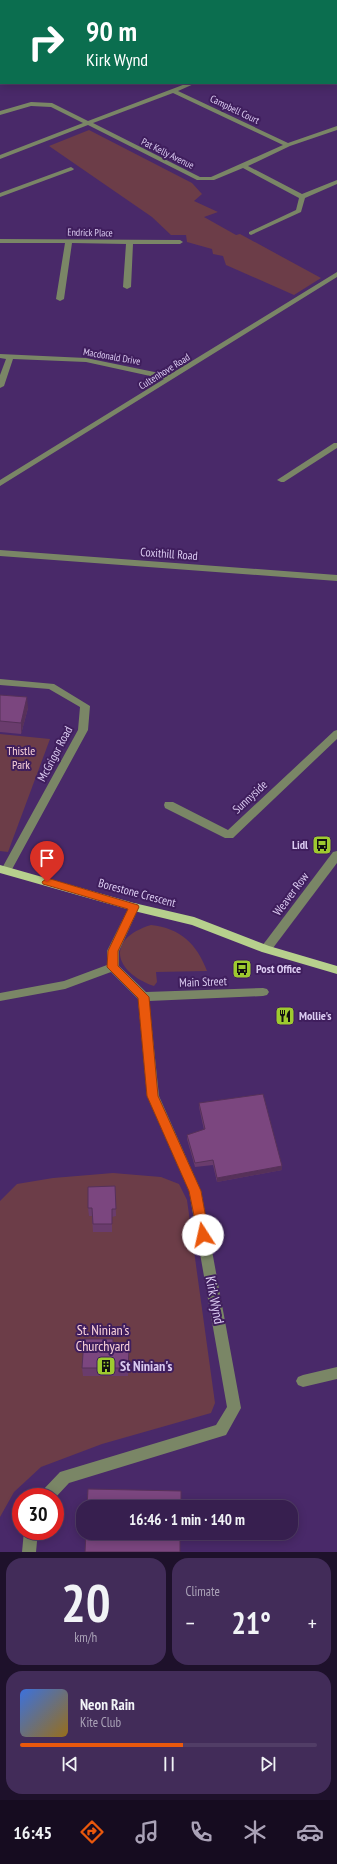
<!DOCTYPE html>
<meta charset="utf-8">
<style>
body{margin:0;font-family:"PT Sans Narrow",sans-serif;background:#422c59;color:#f1f3f6;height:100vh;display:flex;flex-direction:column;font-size:15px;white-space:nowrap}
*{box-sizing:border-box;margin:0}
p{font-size:13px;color:#aaa2b7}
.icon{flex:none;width:22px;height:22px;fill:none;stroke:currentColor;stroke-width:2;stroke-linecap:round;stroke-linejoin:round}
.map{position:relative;height:1552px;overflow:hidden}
.side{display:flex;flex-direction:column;gap:6px;padding:6px;background:#1e112b;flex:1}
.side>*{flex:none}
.guide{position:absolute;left:0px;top:0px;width:337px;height:84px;box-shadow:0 2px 10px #0003,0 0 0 1px #513d66;background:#0b6e4f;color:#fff;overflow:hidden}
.speed{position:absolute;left:12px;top:1488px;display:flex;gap:8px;font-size:20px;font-weight:700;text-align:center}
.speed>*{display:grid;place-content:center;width:52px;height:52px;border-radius:50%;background:#371f4f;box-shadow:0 2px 10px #0003,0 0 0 1px #513d66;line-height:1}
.speed .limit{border:6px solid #d22;background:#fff;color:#111}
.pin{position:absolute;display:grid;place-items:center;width:34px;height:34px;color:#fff;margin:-41px -17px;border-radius:50% 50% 50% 0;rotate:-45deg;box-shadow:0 0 4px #0007}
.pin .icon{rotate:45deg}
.me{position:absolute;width:44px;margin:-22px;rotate:350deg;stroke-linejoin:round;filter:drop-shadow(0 0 3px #0008)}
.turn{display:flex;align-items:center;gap:14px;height:84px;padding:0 20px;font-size:18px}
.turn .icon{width:52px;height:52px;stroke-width:2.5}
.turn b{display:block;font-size:28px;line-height:34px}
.big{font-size:30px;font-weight:800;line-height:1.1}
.side .tile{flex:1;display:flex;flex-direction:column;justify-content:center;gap:6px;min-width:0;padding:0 14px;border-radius:16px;background:#422c59}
.side .dial{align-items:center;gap:0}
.dial b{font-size:52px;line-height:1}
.song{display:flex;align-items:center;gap:12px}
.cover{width:48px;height:48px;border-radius:6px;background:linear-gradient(135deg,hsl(220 70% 55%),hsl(40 70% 35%))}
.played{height:4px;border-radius:2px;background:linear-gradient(90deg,#ea580c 55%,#513d66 55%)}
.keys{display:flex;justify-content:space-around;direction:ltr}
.heat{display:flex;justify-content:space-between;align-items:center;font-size:22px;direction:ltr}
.side .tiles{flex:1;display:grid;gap:6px;grid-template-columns:1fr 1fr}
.tile:last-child{grid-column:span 2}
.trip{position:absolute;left:76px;top:1500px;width:222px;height:40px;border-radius:16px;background:#371f4f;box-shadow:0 2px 10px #0003,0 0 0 1px #513d66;font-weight:800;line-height:40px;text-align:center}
.tabs{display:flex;height:64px;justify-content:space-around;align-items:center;background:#160c20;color:#aaa2b7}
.tabs .icon{width:28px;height:28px}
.tabs .selected{color:#ea580c}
.tabs b{font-size:18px;color:#f1f3f6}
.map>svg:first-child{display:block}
</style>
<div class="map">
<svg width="337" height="1552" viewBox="0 0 337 1552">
<rect width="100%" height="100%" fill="#492969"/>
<g fill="#6c3d48">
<polygon points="89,130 192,183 202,194 194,201 218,212 204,217 236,235 240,234 321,278 294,295 226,265 223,256 213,254 212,249 187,242 186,235 171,235 152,217 49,146"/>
<polygon points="0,734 50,739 8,852 0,851"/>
<path d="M 151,925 C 180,928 197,944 207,971 L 156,972 L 157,982 L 154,986 C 114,972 105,939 151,925 Z"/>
<polygon points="113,1173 161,1177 179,1184 187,1200 215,1403 211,1413 102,1444 41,1467 14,1492 0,1517 0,1201 17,1184 53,1178"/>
</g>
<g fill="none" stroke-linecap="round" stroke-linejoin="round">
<g fill="#7a8666" fill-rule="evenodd">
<polygon points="74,0 80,0 73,1"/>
<rect x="0" y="9" width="1" height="4"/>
<rect x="336" y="63" width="1" height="4"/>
<path d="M 188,83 L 196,83 L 178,91 L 288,143 L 337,126 L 337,130 L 290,146 L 248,166 L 302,194 L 337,180 L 337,184 L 305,198 L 301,212 L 251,235 L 249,234 L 249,232 L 296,210 L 299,198 L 243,168 L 214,180 L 197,180 L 88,125 L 0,159 L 0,155 L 83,123 L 51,107 L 31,106 L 0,115 L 0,111 L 31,102 L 52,103 L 88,121 ZM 173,93 L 283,145 L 211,177 L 200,177 L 93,123 Z"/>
<polygon points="71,167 74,169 73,170 0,197 0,193"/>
<polygon points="0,239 180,240 183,242 180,244 133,244 131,287 127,289 123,287 126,244 72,243 64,299 60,301 56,299 65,243 0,243"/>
<polygon points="337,272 337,277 0,486 0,480 164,379 86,362 13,359 4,386 0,388 0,375 6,359 0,358 0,354 86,358 169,375"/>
<polygon points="334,443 337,443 337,448 284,482 281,482 277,480"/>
<polygon points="0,550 337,575 337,581 0,556"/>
<polygon points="0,679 54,684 90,706 88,730 10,873 2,873 1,870 78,730 80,707 49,689 0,685"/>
<polygon points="337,730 337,739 233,838 225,838 165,808 164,805 165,802 173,802 228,830 334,731"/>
<polygon points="337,851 337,863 270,952 262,952 260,949 262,946 333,852"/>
<polygon points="134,903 138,904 139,907 119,951 119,966 146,992 263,988 267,989 269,992 267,995 263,996 149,1001 159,1096 201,1191 241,1408 226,1435 69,1483 55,1498 39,1497 41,1492 60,1472 216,1425 227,1407 189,1191 147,1096 138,999 111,972 65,989 0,1001 0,993 64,981 107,965 107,951 129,907 130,904"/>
<polygon points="337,1367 337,1379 303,1387 298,1385 296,1381 298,1377 303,1375"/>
<polygon points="24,1531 38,1531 36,1552 22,1552"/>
</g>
<polygon fill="#b7d08d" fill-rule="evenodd" points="0,865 134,903 194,917 269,946 337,966 337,974 262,952 192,925 134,911 0,873"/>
</g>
<g fill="#6a3c6d">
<polygon points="0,695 28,708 21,734 0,732"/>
<polygon points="199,1103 282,1170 217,1182 213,1165 195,1167 187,1139 187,1135 204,1130 199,1107"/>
<polygon points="115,1186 116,1216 112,1217 112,1232 93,1232 92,1216 89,1216 88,1208"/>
<polygon points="113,1349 129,1349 128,1376 83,1376 82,1368"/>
</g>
<g fill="#563159">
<polygon points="27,697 28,708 21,734 21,723"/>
<polygon points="282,1166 282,1170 217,1182 217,1178"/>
</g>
<g fill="#7b467f" stroke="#563159">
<polygon points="0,695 27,697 21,723 0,721"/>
<polygon points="263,1094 282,1166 217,1178 213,1160 195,1163 187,1135 205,1129 199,1103"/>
<polygon points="115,1186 116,1209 112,1209 112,1224 93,1224 92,1208 88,1208 88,1187"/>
<polygon points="84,1339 113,1339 113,1349 129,1349 128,1368 82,1368"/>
<polygon points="88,1489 181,1491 181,1507 87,1507"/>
<polygon points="86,1533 180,1533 180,1552 85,1552"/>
</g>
<polygon fill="#ea580c" stroke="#983908" points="47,878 138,905 139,907 118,951 118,966 149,997 158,1096 201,1191 209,1235 207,1239 203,1240 199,1239 198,1235 189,1191 147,1096 138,998 107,967 108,951 128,909 43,884 42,882"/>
<defs>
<symbol id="bus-square" viewBox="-11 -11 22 22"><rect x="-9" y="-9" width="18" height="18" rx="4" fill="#9eca2f" stroke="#3f1e5d"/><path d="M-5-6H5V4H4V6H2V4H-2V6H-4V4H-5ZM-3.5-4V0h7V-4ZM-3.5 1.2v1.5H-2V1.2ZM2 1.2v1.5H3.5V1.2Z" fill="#111"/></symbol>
<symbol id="restaurant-square" viewBox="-11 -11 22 22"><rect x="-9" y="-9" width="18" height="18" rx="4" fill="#9eca2f" stroke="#3f1e5d"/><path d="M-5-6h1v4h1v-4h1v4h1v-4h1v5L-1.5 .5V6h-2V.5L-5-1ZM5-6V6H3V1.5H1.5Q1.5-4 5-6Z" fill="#111"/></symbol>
<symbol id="building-square" viewBox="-11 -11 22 22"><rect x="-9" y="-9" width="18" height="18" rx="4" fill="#9eca2f" stroke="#3f1e5d"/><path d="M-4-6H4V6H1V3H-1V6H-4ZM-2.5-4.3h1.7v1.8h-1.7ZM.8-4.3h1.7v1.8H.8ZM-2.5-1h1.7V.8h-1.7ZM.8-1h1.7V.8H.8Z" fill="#111"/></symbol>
</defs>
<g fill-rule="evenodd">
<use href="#bus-square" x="311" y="834" width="22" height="22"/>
<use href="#bus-square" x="231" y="958" width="22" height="22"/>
<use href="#restaurant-square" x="274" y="1005" width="22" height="22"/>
<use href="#building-square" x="95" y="1355" width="22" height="22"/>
</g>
<g text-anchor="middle" stroke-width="4" stroke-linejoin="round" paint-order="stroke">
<g font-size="10" fill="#dbcbf1" stroke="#3f1e5d">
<text transform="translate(235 109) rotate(26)" y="4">Campbell Court</text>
<text transform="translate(168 153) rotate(26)" y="4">Pat Kelly Avenue</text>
<text transform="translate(90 232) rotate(1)" y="4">Endrick Place</text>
<text transform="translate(112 356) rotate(10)" y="4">Macdonald Drive</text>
<text transform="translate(164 371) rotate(-32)" y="4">Cultenhove Road</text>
</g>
<g font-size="12" fill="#dbcbf1" stroke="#3f1e5d">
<text transform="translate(169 554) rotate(4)" y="4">Coxithill Road</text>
<text transform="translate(55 754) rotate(-62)" y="4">McGrigor Road</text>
<text transform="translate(250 797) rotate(-43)" y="4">Sunnyside</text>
<text transform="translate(137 893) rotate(15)" y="4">Borestone Crescent</text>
<text transform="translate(291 894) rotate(-53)" y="4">Weaver Row</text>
<text transform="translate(203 982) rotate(-2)" y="4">Main Street</text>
</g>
<g font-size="12" fill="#fbd4db" stroke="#3f1e5d">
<text x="21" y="755">Thistle<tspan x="21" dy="14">Park</tspan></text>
</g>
<g font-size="12" font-weight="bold" fill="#dbcbf1" stroke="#3f1e5d" text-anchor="start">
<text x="308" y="849" text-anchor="end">Lidl</text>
<text x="256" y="973">Post Office</text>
<text x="299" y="1020">Mollie's</text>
</g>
<g font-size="14" fill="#dbcbf1" stroke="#3f1e5d">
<text transform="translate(215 1300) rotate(79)" y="5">Kirk Wynd</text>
</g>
<g font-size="14" fill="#fbd4db" stroke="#3f1e5d">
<text x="103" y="1335">St. Ninian's<tspan x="103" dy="16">Churchyard</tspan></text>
</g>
<g font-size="14" font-weight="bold" fill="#dbcbf1" stroke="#3f1e5d" text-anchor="start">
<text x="120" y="1371">St Ninian's</text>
</g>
</g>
</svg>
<div class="speed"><div class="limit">30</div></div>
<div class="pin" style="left:47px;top:882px;background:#d93025"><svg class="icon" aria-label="arrive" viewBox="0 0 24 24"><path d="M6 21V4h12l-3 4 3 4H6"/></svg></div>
<svg class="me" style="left:203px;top:1235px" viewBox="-20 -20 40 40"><circle r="19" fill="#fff"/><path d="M0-13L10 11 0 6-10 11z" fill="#ea580c"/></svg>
<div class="trip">16:46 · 1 min · 140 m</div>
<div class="guide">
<div class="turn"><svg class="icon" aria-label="right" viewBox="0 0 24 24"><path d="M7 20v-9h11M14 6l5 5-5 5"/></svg><div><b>90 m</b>Kirk Wynd</div></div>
</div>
</div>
<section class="side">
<div class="tiles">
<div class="tile dial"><b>20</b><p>km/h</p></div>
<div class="tile"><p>Climate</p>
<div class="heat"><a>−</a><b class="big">21°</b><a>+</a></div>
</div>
<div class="tile">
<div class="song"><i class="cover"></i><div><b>Neon Rain</b><p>Kite Club</p></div></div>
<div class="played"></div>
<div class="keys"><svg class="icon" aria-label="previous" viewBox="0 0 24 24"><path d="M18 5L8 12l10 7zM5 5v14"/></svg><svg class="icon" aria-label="pause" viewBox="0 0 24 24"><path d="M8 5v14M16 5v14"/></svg><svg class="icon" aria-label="next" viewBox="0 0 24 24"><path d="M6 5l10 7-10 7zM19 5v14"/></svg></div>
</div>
</div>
</section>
<nav class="tabs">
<b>16:45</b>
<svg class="icon selected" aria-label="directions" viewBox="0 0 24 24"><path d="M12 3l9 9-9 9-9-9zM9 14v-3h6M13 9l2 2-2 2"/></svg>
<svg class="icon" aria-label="music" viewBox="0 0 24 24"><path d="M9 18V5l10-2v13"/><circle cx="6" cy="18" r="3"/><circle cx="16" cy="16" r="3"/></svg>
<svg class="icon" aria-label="phone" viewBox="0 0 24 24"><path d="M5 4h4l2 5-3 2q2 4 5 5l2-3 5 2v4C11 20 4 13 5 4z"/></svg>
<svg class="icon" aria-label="climate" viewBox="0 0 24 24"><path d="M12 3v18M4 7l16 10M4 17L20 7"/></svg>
<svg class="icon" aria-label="car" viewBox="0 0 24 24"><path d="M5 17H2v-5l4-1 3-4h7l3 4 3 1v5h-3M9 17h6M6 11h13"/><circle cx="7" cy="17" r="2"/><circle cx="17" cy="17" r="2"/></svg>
</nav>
